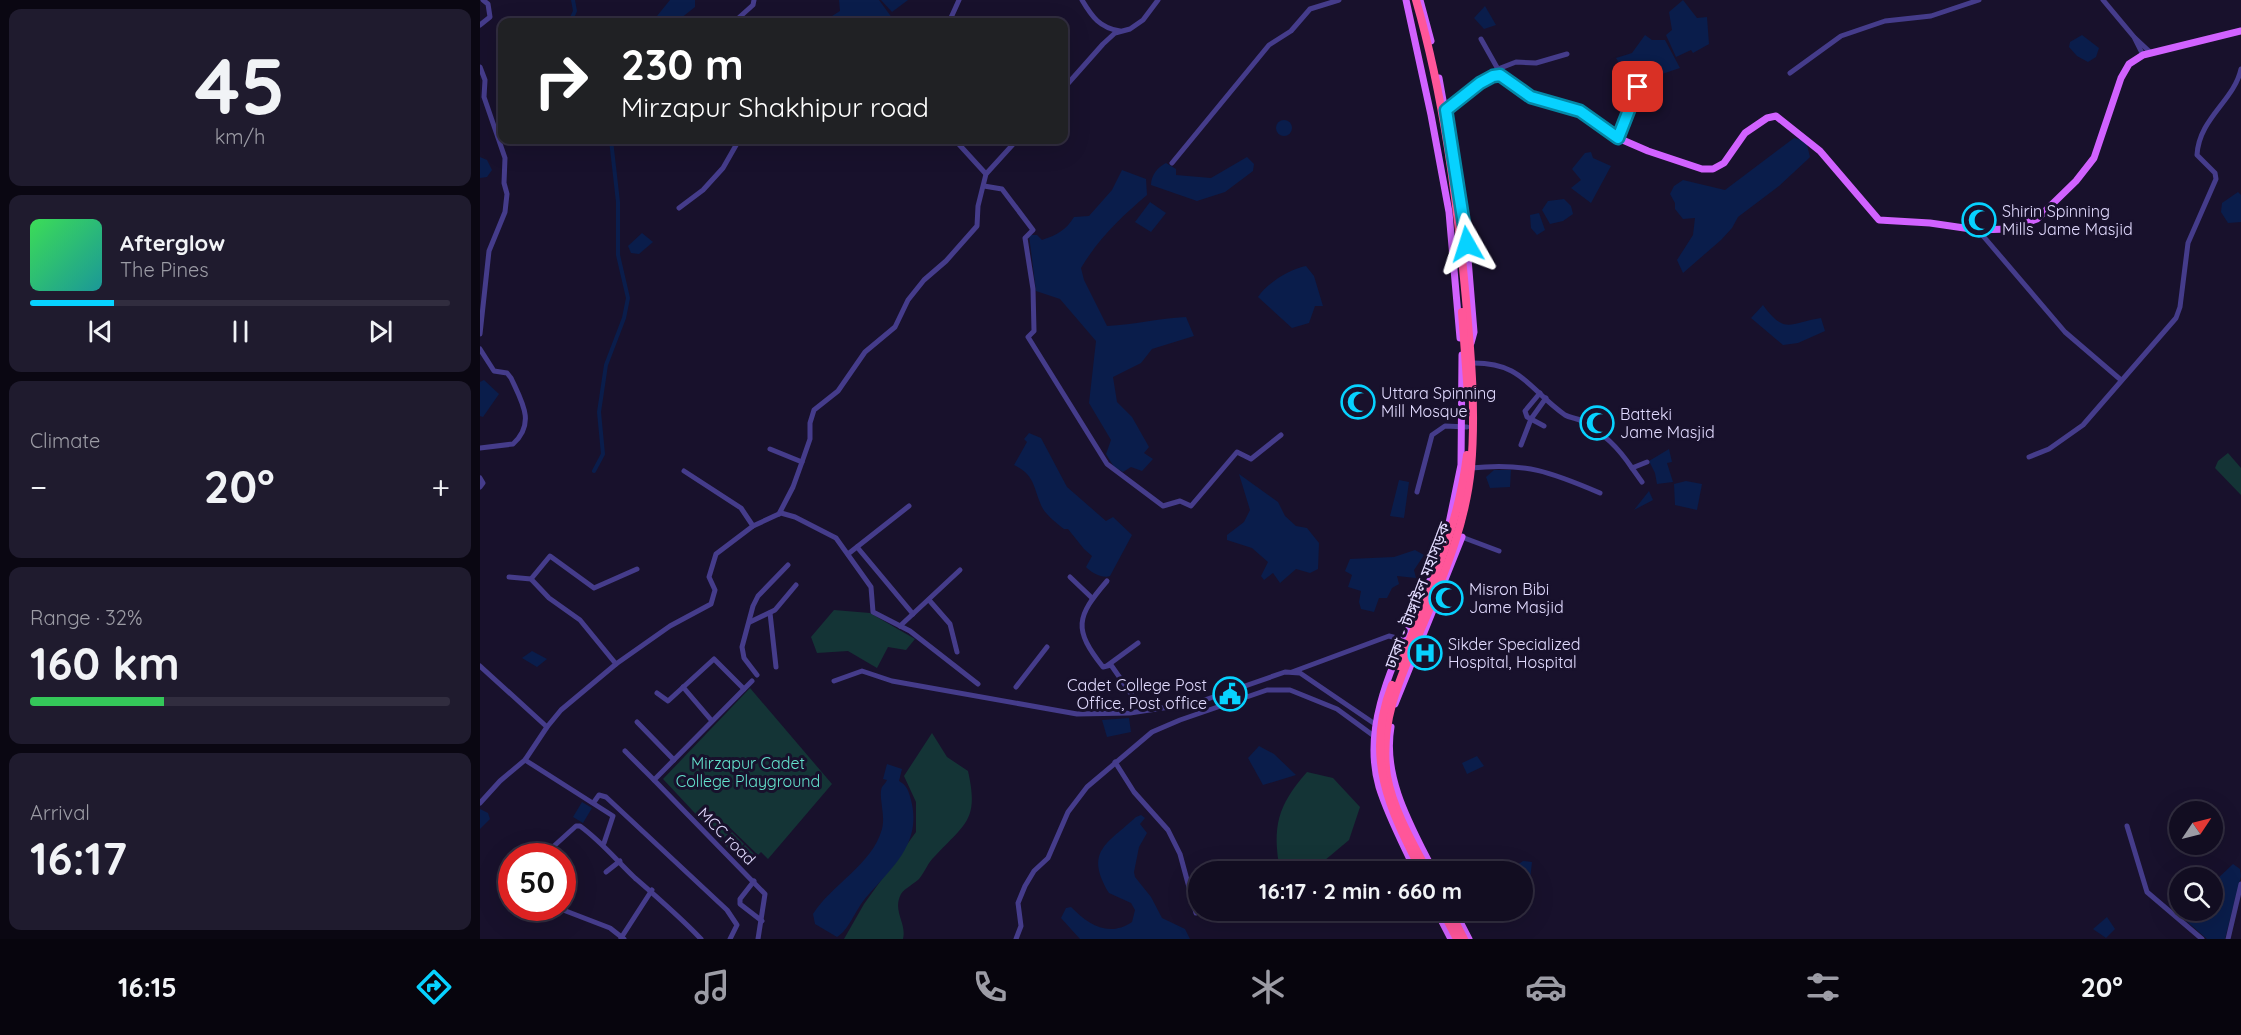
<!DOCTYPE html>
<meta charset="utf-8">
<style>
body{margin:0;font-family:Quicksand,"Noto Sans Bengali",sans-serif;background:#1f1b2e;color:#f1f3f6;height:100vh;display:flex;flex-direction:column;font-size:22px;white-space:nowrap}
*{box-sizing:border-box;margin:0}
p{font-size:20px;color:#9c9ca5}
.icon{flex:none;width:33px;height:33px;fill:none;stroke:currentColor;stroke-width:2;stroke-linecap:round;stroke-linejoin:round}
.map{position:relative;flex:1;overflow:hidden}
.side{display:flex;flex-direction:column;gap:9px;padding:9px;background:#0a0712;width:480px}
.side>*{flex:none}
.hud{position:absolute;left:18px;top:18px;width:570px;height:126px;border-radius:12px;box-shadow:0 6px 24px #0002,0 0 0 2px #312d3f;background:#202124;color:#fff;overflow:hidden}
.needle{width:39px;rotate:55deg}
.tools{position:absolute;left:1689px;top:801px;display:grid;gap:12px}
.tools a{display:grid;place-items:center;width:54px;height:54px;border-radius:50%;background:#120d21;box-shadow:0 6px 24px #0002,0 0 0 2px #312d3f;font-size:30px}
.speed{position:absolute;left:18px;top:843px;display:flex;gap:12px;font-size:30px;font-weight:700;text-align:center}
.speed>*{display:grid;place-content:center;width:78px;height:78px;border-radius:50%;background:#120d21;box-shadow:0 6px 24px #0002,0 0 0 2px #312d3f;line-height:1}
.speed .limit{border:9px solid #d22;background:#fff;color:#111}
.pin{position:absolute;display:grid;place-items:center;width:51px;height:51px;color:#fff;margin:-26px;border-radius:12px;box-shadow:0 3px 9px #0006}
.me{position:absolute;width:66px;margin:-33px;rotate:354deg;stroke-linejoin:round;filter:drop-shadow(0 0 4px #0008)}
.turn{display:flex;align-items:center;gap:21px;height:126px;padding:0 24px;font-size:27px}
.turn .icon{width:78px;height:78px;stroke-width:2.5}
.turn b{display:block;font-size:42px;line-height:51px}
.big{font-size:45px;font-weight:800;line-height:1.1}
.side .tile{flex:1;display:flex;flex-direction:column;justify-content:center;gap:9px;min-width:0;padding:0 21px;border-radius:12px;background:#1f1b2e}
.side .dial{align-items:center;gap:0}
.dial b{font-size:78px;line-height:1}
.song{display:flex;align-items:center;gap:18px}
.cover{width:72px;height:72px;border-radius:9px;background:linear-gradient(135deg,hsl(130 70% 55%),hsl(180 70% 35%))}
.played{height:6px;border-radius:3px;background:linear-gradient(90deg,#07d2ff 20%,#312d3f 20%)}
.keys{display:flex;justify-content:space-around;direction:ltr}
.heat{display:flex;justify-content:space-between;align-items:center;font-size:33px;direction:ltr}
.charge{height:9px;border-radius:4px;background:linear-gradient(90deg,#34c759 32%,#312d3f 0)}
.trip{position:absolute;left:708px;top:861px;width:345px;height:60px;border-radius:30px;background:#120d21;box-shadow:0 6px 24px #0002,0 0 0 2px #312d3f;font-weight:800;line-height:60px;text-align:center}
.tabs{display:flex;height:96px;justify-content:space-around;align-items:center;background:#07050d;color:#9c9ca5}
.tabs .icon{width:42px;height:42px}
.tabs .selected{color:#07d2ff}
.tabs b{font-size:27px;color:#f1f3f6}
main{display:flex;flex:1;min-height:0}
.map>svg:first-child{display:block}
</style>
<main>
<section class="side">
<div class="tile dial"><b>45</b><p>km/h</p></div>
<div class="tile">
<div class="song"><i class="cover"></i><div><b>Afterglow</b><p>The Pines</p></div></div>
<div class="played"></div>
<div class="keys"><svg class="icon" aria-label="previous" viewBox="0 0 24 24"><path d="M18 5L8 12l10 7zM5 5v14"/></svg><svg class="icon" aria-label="pause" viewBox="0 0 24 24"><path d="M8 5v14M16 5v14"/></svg><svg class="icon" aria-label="next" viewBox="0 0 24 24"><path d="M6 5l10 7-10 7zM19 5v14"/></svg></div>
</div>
<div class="tile"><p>Climate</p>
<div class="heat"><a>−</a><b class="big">20°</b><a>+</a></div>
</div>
<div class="tile"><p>Range · 32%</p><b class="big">160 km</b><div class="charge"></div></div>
<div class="tile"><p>Arrival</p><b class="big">16:17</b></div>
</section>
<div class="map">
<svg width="1761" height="939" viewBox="0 0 1761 939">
<rect width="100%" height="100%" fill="#18112c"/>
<g fill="#143436">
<polygon points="1748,453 1761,468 1761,495 1735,468 1738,461"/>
<polygon points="354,610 390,613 435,639 426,650 408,647 397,668 368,651 337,653 331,637"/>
<polygon points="270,688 352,784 288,859 281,852 278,855 246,824 242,829 246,826 251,831 241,841 183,779"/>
<path d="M 452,733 L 467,757 L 488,771 C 499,820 486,823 455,856 C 448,862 445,872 439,879 C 434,884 425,888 421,894 C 412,911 427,923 423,939 L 364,939 L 384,904 L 436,832 L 436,802 L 424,776 Z"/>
<path d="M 827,772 L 853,778 L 880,807 L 869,840 L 832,871 L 800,871 C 792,827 797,806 827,772 Z"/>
<polygon points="252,832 264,844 254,854 242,842"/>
<polygon points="265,845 276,856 266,866 254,855"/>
</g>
<g fill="#0a1d4b">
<polygon points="190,0 215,0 215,7 196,22 178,22 177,16"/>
<polygon points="359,0 399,0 415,22 348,22 349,18 360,11"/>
<polygon points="401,0 428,0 412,12"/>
<polygon points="1203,0 1217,18 1227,17 1229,44 1213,53 1211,50 1196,57 1186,35 1192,30 1189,12"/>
<polygon points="1005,6 1016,25 1004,29 994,18"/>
<polygon points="1165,35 1172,40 1185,40 1200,68 1182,74 1177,63 1162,72 1145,73 1136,58 1152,53"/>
<polygon points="1602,35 1619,48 1616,57 1608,62 1597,56 1589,47 1590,42"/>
<circle cx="804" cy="128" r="8"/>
<polygon points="1314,138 1326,141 1330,157 1327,160 1299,186 1258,217 1252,228 1241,240 1203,273 1197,260 1213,235 1215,218 1203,219 1195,209 1195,203 1190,194 1194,186 1203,180 1245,190"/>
<polygon points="1111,152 1113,158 1131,166 1111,203 1091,188 1101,180 1092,169 1105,153"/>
<polygon points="0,157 7,160 12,170 7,177 0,178"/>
<path d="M 767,157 L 774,164 L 773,171 L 745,192 L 717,201 L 671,185 C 671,175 678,167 686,163 L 696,169 L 696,175 L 731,178 Z"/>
<path d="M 642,170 L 666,179 L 667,195 C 641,217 619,238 601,268 L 604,280 L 627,326 C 654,325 679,318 706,317 L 714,336 L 672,349 L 661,363 L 633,377 L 637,402 L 652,417 L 669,447 L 664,453 L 673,459 L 662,471 L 651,467 L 643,472 L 634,467 L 626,454 L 631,440 L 609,403 L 616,341 L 580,299 L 556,291 L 549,235 L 557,235 L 562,240 C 577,235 586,230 594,217 L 609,216 L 632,190 Z"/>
<polygon points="1758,192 1761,195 1761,222 1748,223 1741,212 1742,203"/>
<polygon points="1084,199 1091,206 1093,214 1083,221 1070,224 1062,210 1068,201"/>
<polygon points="670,202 686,213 671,232 655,222"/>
<polygon points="1059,213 1065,230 1057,235 1051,228 1050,215"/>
<polygon points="162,233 173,242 159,254 151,253 148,246"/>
<path d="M 826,266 L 834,276 L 843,306 L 835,306 L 829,323 L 812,328 L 778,297 C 787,283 810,269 826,266 Z"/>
<path d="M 1283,305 C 1305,335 1309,323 1341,318 L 1345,331 L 1318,343 L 1303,345 L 1271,318 Z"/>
<polygon points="4,380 19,394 3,417 0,416 0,382"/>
<path d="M 549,433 L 561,438 L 587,487 L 626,521 L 633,517 L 652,535 L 630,576 C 624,579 611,573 606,567 L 612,556 L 604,549 L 588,529 L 584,529 C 577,524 567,515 563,509 C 553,489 556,475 534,465 L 547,442 L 544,439 Z"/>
<polygon points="1189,449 1192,462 1187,463 1193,482 1177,484 1175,473 1169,461"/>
<polygon points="1014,470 1031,470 1030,487 1010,488 1006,477"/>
<polygon points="759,474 798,502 805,516 816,526 827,528 839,543 838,569 830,573 816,569 800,583 793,573 784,580 781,576 788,562 772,548 747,540 747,535 764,522 770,510"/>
<polygon points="919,480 929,482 924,518 910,516"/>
<polygon points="1206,481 1222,484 1217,510 1195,505 1194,484"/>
<polygon points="1169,491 1173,500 1154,510"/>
<polygon points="935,550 944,555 934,570 936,578 917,576 919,584 912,588 907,598 899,598 894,612 881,609 879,602 881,591 868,587 872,575 865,571 870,559 914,557"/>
<polygon points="52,651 67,659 57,667 42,658"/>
<polygon points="649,718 651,732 627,737 622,720"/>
<polygon points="779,746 794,754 816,775 783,785 768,758"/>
<polygon points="997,756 1004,766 987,774 982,763"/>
<path d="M 407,764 L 422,769 L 419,781 C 427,785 429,792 431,800 C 443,845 409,870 384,900 C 375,911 369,930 357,937 L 335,924 L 333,914 C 352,884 392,865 402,829 C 406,816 398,796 402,787 C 403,785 406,783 407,780 L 403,779 Z"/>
<polygon points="102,802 112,808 103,823 93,817"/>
<polygon points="0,809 8,813 10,819 0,829"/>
<path d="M 661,815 L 665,818 L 660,824 L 667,833 L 659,847 L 654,872 L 655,877 L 671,897 L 682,918 L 705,929 L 710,939 L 600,939 L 581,918 L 586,908 L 591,907 C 608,924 628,938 652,922 L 655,910 L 651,903 L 629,893 C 604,851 627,844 656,817 Z"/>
<polygon points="1043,861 1052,862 1049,889 1043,890 1042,872 1028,871"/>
<polygon points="1753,864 1760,869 1761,876 1745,939 1727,939 1703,918 1708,911 1732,910 1733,883"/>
<polygon points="1627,917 1635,929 1626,938 1613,929"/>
</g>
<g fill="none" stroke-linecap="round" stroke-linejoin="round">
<g stroke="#0a1d4b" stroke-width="4">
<polyline points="90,22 95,11 93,0"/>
<polyline points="114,471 123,454 119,412 126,365 144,318 148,298 138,255 138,202 131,140"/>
</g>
<g stroke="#453c8b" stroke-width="5">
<path d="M 602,0 C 612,17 620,28 640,31"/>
<polyline points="1623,0 1654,37 1663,55"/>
<polyline points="254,22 273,5 274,0"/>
<polyline points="469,22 479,0"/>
<polyline points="0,25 10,17 8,4 3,0"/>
<polyline points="1655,38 1671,53"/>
<polyline points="1001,39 1019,71"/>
<polyline points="0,67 5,80 4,97 25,158 24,183 27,194 25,212 9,251 0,334"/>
<polyline points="1018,69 1036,62 1056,63 1087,54"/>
<polyline points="1310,73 1361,36 1405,21 1451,16 1499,0"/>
<polyline points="584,88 623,44 635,33 650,29 663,20 678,0"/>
<polyline points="1138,138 1158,87"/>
<polyline points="475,140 506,174"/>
<polyline points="692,163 789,45 811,31 830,9 859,0"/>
<polyline points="504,186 522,189 553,230 545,238 553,289 554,331 548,337 627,464 683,506 700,501 711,506 757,452 771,459 801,435"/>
<polyline points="199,208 223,190 243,168 259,140"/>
<polyline points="1498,230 1585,332 1641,380"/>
<path d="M 0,349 L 14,371 L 27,373 L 31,378 C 42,402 56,423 33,444 L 0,448"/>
<path d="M 991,363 C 1043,362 1048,389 1085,415 C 1090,418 1097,418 1102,421 C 1125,435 1137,446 1152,468"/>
<polyline points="1060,393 1045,411 1047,417 1051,419 1066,398"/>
<polyline points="1041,445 1051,419 1064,426"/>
<polyline points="290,449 322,462"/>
<path d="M 1549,457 L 1569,449 L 1603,425 L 1696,318 L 1700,307 L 1708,243 L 1736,179 L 1735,173 L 1717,155 C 1719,118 1754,101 1761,69"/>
<path d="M 991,468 C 1045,462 1071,472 1120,493"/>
<polyline points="204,471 261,508 273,526"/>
<polyline points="0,478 3,483 0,487"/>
<polyline points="1162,482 1152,468 1167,462"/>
<polyline points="937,492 952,435 965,426 987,427"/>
<polyline points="299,514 313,487 322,462 330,439 330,423 334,410 358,391 385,352 415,327 428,300 444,280 466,261 497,226 498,206 506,174 537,140"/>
<polyline points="979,536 1019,551"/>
<polyline points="377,547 433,614"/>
<polyline points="368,554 429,506"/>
<polyline points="29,577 51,579 69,598 100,620 136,664"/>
<polyline points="590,577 612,598"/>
<polyline points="51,579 70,556 114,588 157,569"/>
<path d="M 627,581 C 596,617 593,629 623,667 L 631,665 L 654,698"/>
<polyline points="449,600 470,624 477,652"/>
<polyline points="290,613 296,667"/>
<polyline points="270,622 295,610 316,585"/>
<polyline points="420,626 480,570"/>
<polyline points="628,665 658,643"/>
<polyline points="0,666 67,727 81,710 136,664 190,626 231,604 235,590 229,577 236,554 273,526 301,513 315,517 356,538 391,587 393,612 430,631 498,684"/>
<polyline points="812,672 909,636 928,641"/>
<polyline points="277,675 264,658 262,647 273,606 278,596 308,565"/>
<polyline points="272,681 174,780 285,894 278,939"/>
<polyline points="354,681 382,671 412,681 597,714 650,713 716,703 805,672 820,673 895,724"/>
<polyline points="203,687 232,721"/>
<polyline points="536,687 567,647"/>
<polyline points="177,693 188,701 234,659 264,689"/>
<polyline points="157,722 194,760"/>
<polyline points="145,751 174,780"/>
<polyline points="45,760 133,816 124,843"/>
<polyline points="635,762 654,792 688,830 700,854 716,913"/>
<polyline points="114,802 119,795 126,797 247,910 257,925 250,939"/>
<polyline points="0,803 20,781 45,760 67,727"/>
<polyline points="1647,826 1667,892 1722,939"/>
<path d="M 63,856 L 96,826 L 100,826 C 122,842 136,860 155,878 C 178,898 200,917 221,939"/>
<polyline points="126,872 140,861"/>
<polyline points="274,881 260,899 260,904 282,921"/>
<polyline points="78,908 130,928 144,939"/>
<polyline points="141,938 172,890"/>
<polyline points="536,939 541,926 538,903 545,886 554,871 568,858 588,812 607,787 672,732 700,720 787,690 810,690 857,709 894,736"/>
<polyline points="1748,939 1761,884"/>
</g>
<g stroke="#d162ff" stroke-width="7">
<polyline points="926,0 951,115 969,212 980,338"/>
<polyline points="940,0 951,41"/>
<polyline points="959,78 985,222 994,332 991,343"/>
<polyline points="966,110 1000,83 1013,76 1020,75 1051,97 1099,111 1138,138 1168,151 1222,169 1233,169 1244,163 1265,133 1287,118 1296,116 1340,151 1399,220 1450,223 1498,230 1528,229 1557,219 1596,181 1614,158 1641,78 1649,64 1663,55 1761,31"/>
<polyline points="968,528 981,465 982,355"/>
<polyline points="964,582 982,537"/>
<polyline points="915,704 958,598"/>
<path d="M 911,727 C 902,778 932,828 954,872"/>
<path d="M 936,872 C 923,844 908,816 899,787 C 878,714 927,641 952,575"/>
<polyline points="956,910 971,939"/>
<polyline points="974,910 989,939"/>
</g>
<g stroke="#ff5699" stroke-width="8">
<path d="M 936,0 C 964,97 977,200 986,300 C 991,355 996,412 991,468 C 986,520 967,568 947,615 C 925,668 898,717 907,776 C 913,809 932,842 948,872"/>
<polyline points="982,312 988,395"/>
<path d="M 919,666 C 947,597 978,530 987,455"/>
<path d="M 912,685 C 884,756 909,809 942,872"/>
<polyline points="962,910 977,939"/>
<polyline points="969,910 984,939"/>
</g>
</g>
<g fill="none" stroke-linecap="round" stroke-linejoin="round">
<defs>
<polyline id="route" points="987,244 966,110 1000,83 1013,76 1020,75 1051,97 1100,111 1138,138 1158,87"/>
</defs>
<use href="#route" stroke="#0588a6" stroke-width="15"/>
<use href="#route" stroke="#07d2ff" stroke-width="10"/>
</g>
<defs>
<symbol id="mosque-ring" viewBox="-11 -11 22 22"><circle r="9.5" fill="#18112c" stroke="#07d2ff" stroke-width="1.5"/><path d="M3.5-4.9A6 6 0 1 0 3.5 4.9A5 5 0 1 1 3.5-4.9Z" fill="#07d2ff"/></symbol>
<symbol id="hospital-ring" viewBox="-11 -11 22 22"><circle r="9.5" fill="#18112c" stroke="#07d2ff" stroke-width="1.5"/><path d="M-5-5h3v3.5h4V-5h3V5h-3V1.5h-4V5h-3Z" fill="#07d2ff"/></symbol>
<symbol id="civic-ring" viewBox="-11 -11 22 22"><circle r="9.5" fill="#18112c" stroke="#07d2ff" stroke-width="1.5"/><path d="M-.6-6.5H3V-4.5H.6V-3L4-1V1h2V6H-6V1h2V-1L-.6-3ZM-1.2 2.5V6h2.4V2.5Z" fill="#07d2ff"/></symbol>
</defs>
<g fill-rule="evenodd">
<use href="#mosque-ring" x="1480" y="201" width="38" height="38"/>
<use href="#mosque-ring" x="859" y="383" width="38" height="38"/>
<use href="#mosque-ring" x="1098" y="404" width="38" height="38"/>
<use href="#mosque-ring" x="947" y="579" width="38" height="38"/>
<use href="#hospital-ring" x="926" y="634" width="38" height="38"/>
<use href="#civic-ring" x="731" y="675" width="38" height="38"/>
</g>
<g text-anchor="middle" stroke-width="6" stroke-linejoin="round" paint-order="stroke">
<g font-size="16" fill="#e2dbff" stroke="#18112c" text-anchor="start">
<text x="1522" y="217">Shirin Spinning<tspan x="1522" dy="18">Mills Jame Masjid</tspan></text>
<text x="901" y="399">Uttara Spinning<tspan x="901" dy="18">Mill Mosque</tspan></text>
<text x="1140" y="420">Batteki<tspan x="1140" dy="18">Jame Masjid</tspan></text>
<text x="989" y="595">Misron Bibi<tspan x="989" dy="18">Jame Masjid</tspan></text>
<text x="968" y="650">Sikder Specialized<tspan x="968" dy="18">Hospital, Hospital</tspan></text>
<text x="727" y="691" text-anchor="end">Cadet College Post<tspan x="727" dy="18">Office, Post office</tspan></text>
</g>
<g font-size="16" fill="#e2dbff" stroke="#18112c">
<text transform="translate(937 595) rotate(-69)" y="6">ঢাকা - টাঙ্গাইল মহাসড়ক</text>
<text transform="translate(247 836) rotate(45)" y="6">MCC road</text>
</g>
<g font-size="16" fill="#64e2cd" stroke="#18112c">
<text x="268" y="769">Mirzapur Cadet<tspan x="268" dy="18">College Playground</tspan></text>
</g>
</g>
</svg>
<div class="tools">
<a><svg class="needle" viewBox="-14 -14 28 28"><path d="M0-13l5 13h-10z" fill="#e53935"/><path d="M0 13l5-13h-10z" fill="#9c9ca5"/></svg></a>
<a><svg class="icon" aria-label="search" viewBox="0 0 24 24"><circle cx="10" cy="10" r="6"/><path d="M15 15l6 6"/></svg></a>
</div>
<div class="speed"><div class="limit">50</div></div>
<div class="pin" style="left:1158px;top:87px;background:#d93025"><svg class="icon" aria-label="arrive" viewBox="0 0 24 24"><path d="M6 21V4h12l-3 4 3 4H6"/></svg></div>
<svg class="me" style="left:987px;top:244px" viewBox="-20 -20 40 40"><path d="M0-17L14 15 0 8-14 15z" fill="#07d2ff" stroke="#fff" stroke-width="4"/></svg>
<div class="trip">16:17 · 2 min · 660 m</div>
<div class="hud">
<div class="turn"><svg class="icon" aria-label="right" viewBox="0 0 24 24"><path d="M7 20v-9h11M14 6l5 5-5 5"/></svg><div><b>230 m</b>Mirzapur Shakhipur road</div></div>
</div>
</div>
</main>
<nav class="tabs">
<b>16:15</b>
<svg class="icon selected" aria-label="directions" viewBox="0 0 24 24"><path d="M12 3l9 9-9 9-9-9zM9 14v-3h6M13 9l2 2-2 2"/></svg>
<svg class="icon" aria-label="music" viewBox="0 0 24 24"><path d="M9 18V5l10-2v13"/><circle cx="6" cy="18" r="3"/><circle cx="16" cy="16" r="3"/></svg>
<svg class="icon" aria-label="phone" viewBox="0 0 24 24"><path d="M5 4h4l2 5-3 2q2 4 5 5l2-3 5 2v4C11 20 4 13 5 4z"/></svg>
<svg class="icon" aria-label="climate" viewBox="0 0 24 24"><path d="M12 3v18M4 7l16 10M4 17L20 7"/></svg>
<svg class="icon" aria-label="car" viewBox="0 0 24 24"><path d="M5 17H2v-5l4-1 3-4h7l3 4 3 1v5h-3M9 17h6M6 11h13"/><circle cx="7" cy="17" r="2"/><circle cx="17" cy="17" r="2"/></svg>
<svg class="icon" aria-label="filters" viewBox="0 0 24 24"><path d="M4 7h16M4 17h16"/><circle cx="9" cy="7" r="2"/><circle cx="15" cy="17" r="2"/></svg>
<b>20°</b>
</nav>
